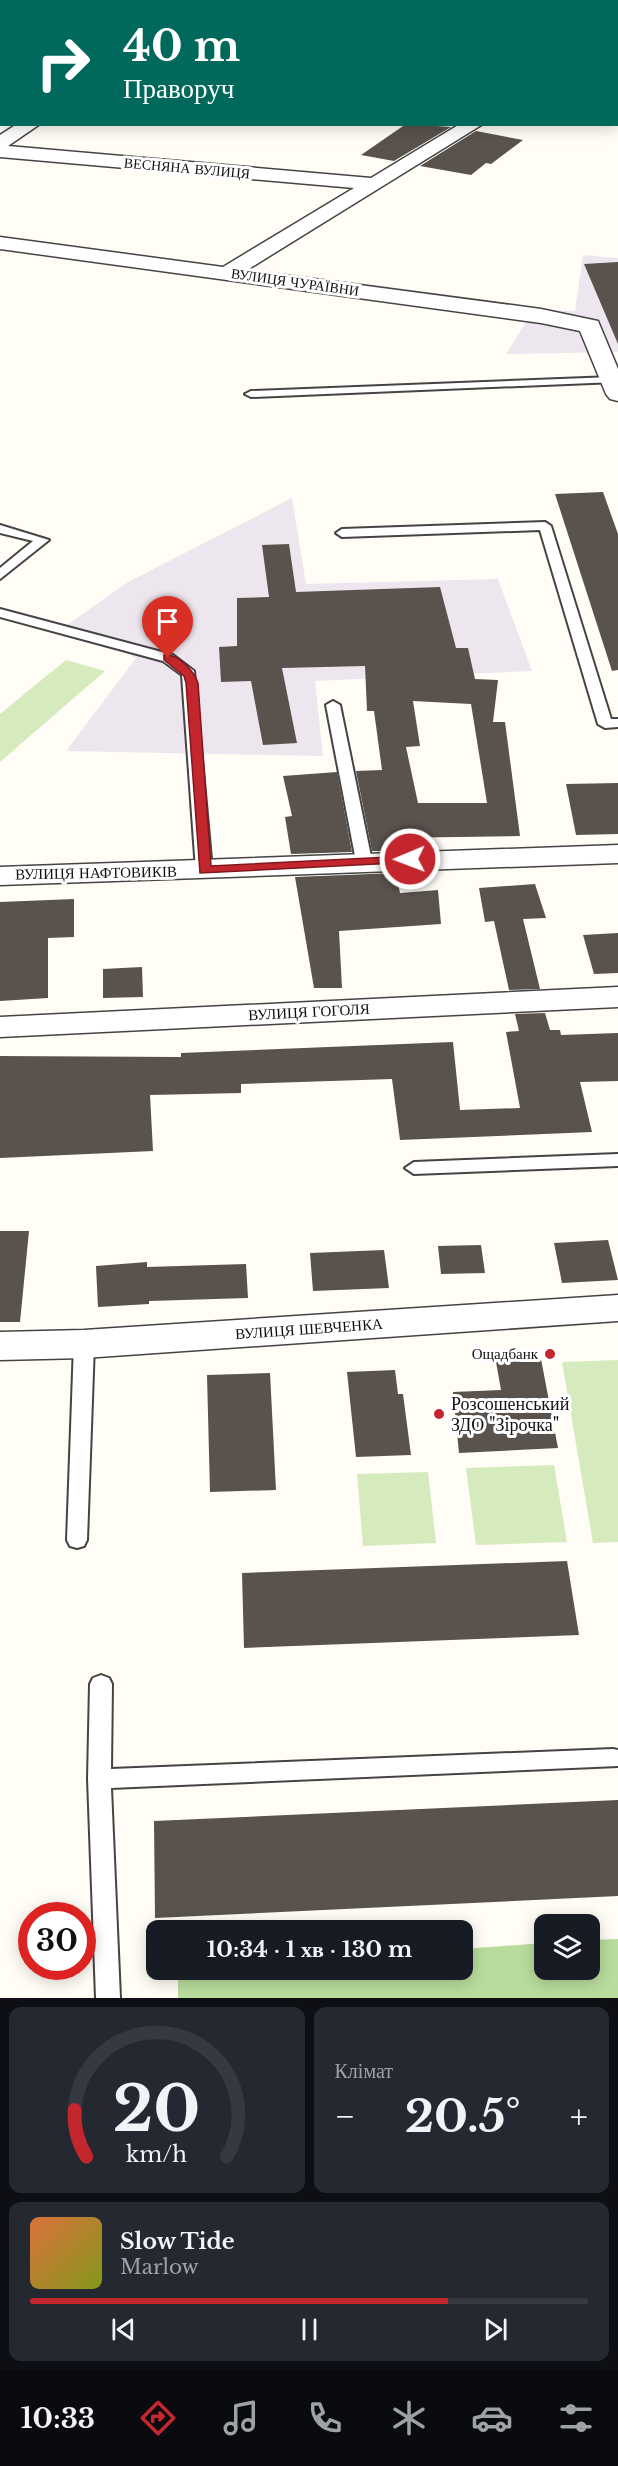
<!DOCTYPE html>
<html lang="uk">
<meta charset="utf-8">
<style>
body{margin:0;font-family:"Libre Baskerville",serif;background:#242831;color:#f1f3f6;height:100vh;display:flex;flex-direction:column;font-size:22px;white-space:nowrap}
*{box-sizing:border-box;margin:0}
p{font-size:20px;color:#9ea1a6}
.icon{flex:none;width:33px;height:33px;fill:none;stroke:currentColor;stroke-width:2;stroke-linecap:round;stroke-linejoin:round}
.map{position:relative;height:1998px;overflow:hidden}
.details{display:flex;flex-direction:column;gap:9px;padding:9px;background:#0d0f14;flex:1}
.details>*{flex:none}
.banner{position:absolute;left:0px;top:0px;width:618px;height:126px;box-shadow:0 3px 15px #0003;background:#00695c;color:#fff;overflow:hidden}
.controls{position:absolute;left:534px;top:1914px;display:grid;gap:12px}
.controls a{display:grid;place-items:center;width:66px;height:66px;border-radius:12px;background:#171b24;box-shadow:0 3px 15px #0003;font-size:30px}
.speed{position:absolute;left:18px;top:1902px;display:flex;gap:12px;font-size:30px;font-weight:700;text-align:center}
.speed>*{display:grid;place-content:center;width:78px;height:78px;border-radius:50%;background:#171b24;box-shadow:0 3px 15px #0003;line-height:1}
.speed .limit{border:9px solid #d22;background:#fff;color:#111}
.pin{position:absolute;display:grid;place-items:center;width:51px;height:51px;color:#fff;margin:-62px -26px;border-radius:50% 50% 50% 0;rotate:-45deg;box-shadow:0 0 6px #0007}
.pin .icon{rotate:45deg}
.me{position:absolute;width:66px;margin:-33px;rotate:269deg;stroke-linejoin:round;filter:drop-shadow(0 0 4px #0008)}
.turn{display:flex;align-items:center;gap:21px;height:126px;padding:0 24px;font-size:27px}
.turn .icon{width:78px;height:78px;stroke-width:2.5}
.turn b{display:block;font-size:42px;line-height:51px}
.big{font-size:45px;font-weight:700;line-height:1.1}
.details .card{flex:1;display:flex;flex-direction:column;justify-content:center;gap:9px;min-width:0;padding:0 21px;border-radius:12px;background:#242831}
.details .dial{align-items:center;gap:0}
.dial svg{height:156px;overflow:visible;fill:none;stroke:#363941;stroke-width:7;stroke-linecap:round;text-anchor:middle}
.dial text{fill:#f1f3f6;stroke:none}
.song{display:flex;align-items:center;gap:18px}
.cover{width:72px;height:72px;border-radius:9px;background:linear-gradient(135deg,hsl(20 70% 55%),hsl(70 70% 35%))}
.played{height:6px;border-radius:3px;background:linear-gradient(90deg,#c4262e 75%,#363941 75%)}
.keys{display:flex;justify-content:space-around;direction:ltr}
.heat{display:flex;justify-content:space-between;align-items:center;font-size:33px;direction:ltr}
.details .tiles{flex:1;display:grid;gap:9px;grid-template-columns:1fr 1fr}
.card:last-child{grid-column:span 2}
.trip{position:absolute;left:146px;top:1920px;width:327px;height:60px;border-radius:12px;background:#171b24;box-shadow:0 3px 15px #0003;font-weight:700;line-height:60px;text-align:center}
.tabs{display:flex;height:96px;justify-content:space-around;align-items:center;background:#090b0e;color:#9ea1a6}
.tabs .icon{width:42px;height:42px}
.tabs .selected{color:#c4262e}
.tabs b{font-size:27px;color:#f1f3f6}
.map>svg:first-child{display:block}
</style>
<div class="map">
<svg width="618" height="1998" viewBox="0 0 618 1998">
<rect width="100%" height="100%" fill="#fffdf5"/>
<g fill="#eee6ef">
<polygon points="583,255 618,258 618,352 506,354 528,319 539,310 575,311"/>
<polygon points="292,498 306,584 498,579 532,671 315,681 323,756 66,751 136,658 67,625 128,582"/>
</g>
<g fill="#d5ebbd">
<polygon points="66,660 105,671 0,762 0,714"/>
<polygon points="618,1360 618,1542 593,1543 562,1362"/>
<polygon points="554,1465 567,1542 476,1545 466,1468"/>
<polygon points="428,1472 436,1543 363,1546 357,1474"/>
</g>
<polygon fill="#b9dc9c" points="618,1939 618,1998 178,1998 178,1970 462,1970 462,1949 544,1943 544,1970 590,1970 590,1940"/>
<g fill="#5a524d" fill-rule="evenodd">
<polygon points="406,124 451,127 394,161 361,155"/>
<polygon points="476,131 523,140 491,164 486,163 471,175 420,166"/>
<polygon points="618,262 618,344 584,264"/>
<polygon points="603,492 618,534 618,670 612,671 555,494"/>
<path d="M 289,544 L 296,592 L 440,587 L 456,648 L 468,648 L 475,679 L 498,680 L 493,722 L 505,722 L 520,836 L 388,838 L 391,851 L 372,851 L 356,771 L 382,770 L 374,711 L 367,711 L 365,666 L 282,668 L 297,743 L 263,745 L 251,681 L 221,682 L 219,647 L 237,646 L 237,598 L 269,597 L 262,545 ZM 413,701 L 471,704 L 487,803 L 418,803 L 406,747 L 420,746 Z"/>
<polygon points="337,772 352,852 291,854 285,817 292,816 283,776"/>
<polygon points="618,783 618,834 576,835 566,784"/>
<polygon points="396,873 400,893 438,890 441,924 339,931 342,988 314,988 295,877"/>
<polygon points="535,884 546,918 523,919 540,989 509,990 494,921 485,922 479,888"/>
<polygon points="74,899 74,937 48,938 48,998 0,1001 0,902"/>
<polygon points="618,933 618,973 594,974 583,935"/>
<polygon points="142,967 143,997 103,998 103,969"/>
<polygon points="545,1013 550,1030 560,1030 561,1035 618,1033 618,1081 580,1082 592,1132 400,1140 392,1079 241,1084 241,1093 150,1095 153,1151 0,1158 0,1056 181,1057 181,1053 453,1042 460,1110 520,1108 506,1032 519,1031 515,1014"/>
<polygon points="0,1231 29,1231 20,1322 0,1322"/>
<polygon points="608,1240 618,1280 562,1283 554,1243"/>
<polygon points="481,1245 485,1273 441,1274 438,1246"/>
<polygon points="384,1250 389,1288 313,1291 310,1253"/>
<polygon points="147,1262 147,1267 246,1264 248,1298 149,1301 149,1304 98,1307 96,1266"/>
<polygon points="541,1359 558,1448 459,1453 453,1392 501,1390 496,1362"/>
<polygon points="395,1370 398,1394 403,1394 411,1455 356,1457 347,1372"/>
<polygon points="270,1373 276,1490 210,1492 207,1375"/>
<polygon points="567,1561 579,1635 244,1648 242,1573"/>
<polygon points="618,1800 618,1896 155,1918 154,1821"/>
</g>
<g fill="none" stroke-linecap="round" stroke-linejoin="round">
<defs>
<g id="service">
<polygon points="612,377 618,380 616,382 251,397 245,394 251,391"/>
<polygon points="545,522 551,526 611,719 618,719 618,727 605,728 598,724 540,530 342,537 336,533 342,529"/>
<polygon points="0,525 49,540 0,579 0,568 33,541 0,533"/>
<polygon points="0,609 173,655 194,671 212,870 209,873 204,875 196,870 182,675 163,661 0,617"/>
<polygon points="333,701 340,705 372,861 364,866 356,861 326,705"/>
<polygon points="618,1154 618,1166 414,1174 405,1168 414,1162"/>
<polygon points="84,1337 91,1339 94,1344 87,1540 84,1546 77,1548 70,1546 67,1540 74,1344 77,1339"/>
<polygon points="101,1675 109,1678 112,1684 111,1769 613,1749 618,1750 618,1766 111,1788 120,1998 96,1998 88,1779 90,1684 93,1678"/>
</g>
<g id="minor">
<polygon points="27,0 48,0 49,2 28,2"/>
<polygon points="237,0 254,0 236,2"/>
<polygon points="340,0 375,0 376,2 341,2"/>
<polygon points="616,19 618,19 616,31"/>
<rect x="616" y="85" width="2" height="10"/>
<polygon points="17,124 40,124 8,146 371,178 460,124 483,124 247,270 541,309 598,321 618,369 618,401 610,399 606,394 580,331 541,323 0,249 0,237 223,267 354,188 0,157 0,135"/>
<polygon points="618,845 618,863 0,885 0,867"/>
<polygon points="618,987 618,1007 0,1037 0,1017"/>
<polygon points="618,1295 618,1321 84,1358 0,1360 0,1332 84,1330"/>
</g>
</defs>
<use href="#service" stroke="#444" stroke-width="4"/>
<use href="#minor" stroke="#444" stroke-width="3"/>
<use href="#service" fill="#fff" fill-rule="evenodd"/>
<use href="#minor" fill="#fff" fill-rule="evenodd"/>
</g>
<path fill="#c4262e" stroke="#7f191e" stroke-width="1.5" d="M 164,655 C 178,653 194,671 198,683 L 211,866 L 410,856 L 415,857 L 415,862 L 200,873 L 186,683 L 184,676 L 164,660 Z"/>
<g fill="#c4262e" stroke="#fff" stroke-width="2">
<circle cx="550" cy="1354" r="6"/>
<circle cx="439" cy="1414" r="6"/>
</g>
<g text-anchor="middle" stroke-width="6" stroke-linejoin="round" paint-order="stroke">
<g font-size="14" fill="#111" stroke="#fff">
<text transform="translate(187 168) rotate(5)" y="5">ВЕСНЯНА ВУЛИЦЯ</text>
<text transform="translate(295 282) rotate(8)" y="5">ВУЛИЦЯ ЧУРАЇВНИ</text>
</g>
<g font-size="15" fill="#111" stroke="#fff">
<text transform="translate(96 873) rotate(-1)" y="5">ВУЛИЦЯ НАФТОВИКІВ</text>
<text transform="translate(309 1012) rotate(-3)" y="5">ВУЛИЦЯ ГОГОЛЯ</text>
<text transform="translate(309 1329) rotate(-4)" y="5">ВУЛИЦЯ ШЕВЧЕНКА</text>
</g>
<g font-size="15" fill="#111" stroke="#fff" text-anchor="end">
<text x="538" y="1359">Ощадбанк</text>
</g>
<g font-size="18" fill="#111" stroke="#fff" text-anchor="start">
<text x="451" y="1410">Розсошенський<tspan x="451" dy="21">ЗДО "Зірочка"</tspan></text>
</g>
</g>
</svg>
<div class="controls">
<a><svg class="icon" aria-label="layers" viewBox="0 0 24 24"><path d="M12 4l9 5-9 5-9-5zM3 14l9 5 9-5"/></svg></a>
</div>
<div class="speed"><div class="limit">30</div></div>
<div class="pin" style="left:168px;top:658px;background:#d93025"><svg class="icon" aria-label="arrive" viewBox="0 0 24 24"><path d="M6 21V4h12l-3 4 3 4H6"/></svg></div>
<svg class="me" style="left:410px;top:859px" viewBox="-20 -20 40 40"><circle r="17" fill="#c4262e" stroke="#fff" stroke-width="3"/><path d="M0-11L8 9 0 5-8 9z" fill="#fff"/></svg>
<div class="trip">10:34 · 1 хв · 130 m</div>
<div class="banner">
<div class="turn"><svg class="icon" aria-label="right" viewBox="0 0 24 24"><path d="M7 20v-9h11M14 6l5 5-5 5"/></svg><div><b>40 m</b>Праворуч</div></div>
</div>
</div>
<section class="details">
<div class="tiles">
<div class="card dial"><svg viewBox="0 0 100 80">
<path d="M14 69A42 42 0 1 1 86 69"/>
<path d="M14 69A42 42 0 0 1 8 45" stroke="#c4262e"/>
<text x="50" y="56" font-size="32" font-weight="700">20</text>
<text x="50" y="72" font-size="11">km/h</text>
</svg></div>
<div class="card"><p>Клімат</p>
<div class="heat"><a>−</a><b class="big">20.5°</b><a>+</a></div>
</div>
<div class="card">
<div class="song"><i class="cover"></i><div><b>Slow Tide</b><p>Marlow</p></div></div>
<div class="played"></div>
<div class="keys"><svg class="icon" aria-label="previous" viewBox="0 0 24 24"><path d="M18 5L8 12l10 7zM5 5v14"/></svg><svg class="icon" aria-label="pause" viewBox="0 0 24 24"><path d="M8 5v14M16 5v14"/></svg><svg class="icon" aria-label="next" viewBox="0 0 24 24"><path d="M6 5l10 7-10 7zM19 5v14"/></svg></div>
</div>
</div>
</section>
<nav class="tabs">
<b>10:33</b>
<svg class="icon selected" aria-label="directions" viewBox="0 0 24 24"><path d="M12 3l9 9-9 9-9-9zM9 14v-3h6M13 9l2 2-2 2"/></svg>
<svg class="icon" aria-label="music" viewBox="0 0 24 24"><path d="M9 18V5l10-2v13"/><circle cx="6" cy="18" r="3"/><circle cx="16" cy="16" r="3"/></svg>
<svg class="icon" aria-label="phone" viewBox="0 0 24 24"><path d="M5 4h4l2 5-3 2q2 4 5 5l2-3 5 2v4C11 20 4 13 5 4z"/></svg>
<svg class="icon" aria-label="climate" viewBox="0 0 24 24"><path d="M12 3v18M4 7l16 10M4 17L20 7"/></svg>
<svg class="icon" aria-label="car" viewBox="0 0 24 24"><path d="M5 17H2v-5l4-1 3-4h7l3 4 3 1v5h-3M9 17h6M6 11h13"/><circle cx="7" cy="17" r="2"/><circle cx="17" cy="17" r="2"/></svg>
<svg class="icon" aria-label="filters" viewBox="0 0 24 24"><path d="M4 7h16M4 17h16"/><circle cx="9" cy="7" r="2"/><circle cx="15" cy="17" r="2"/></svg>
</nav>
